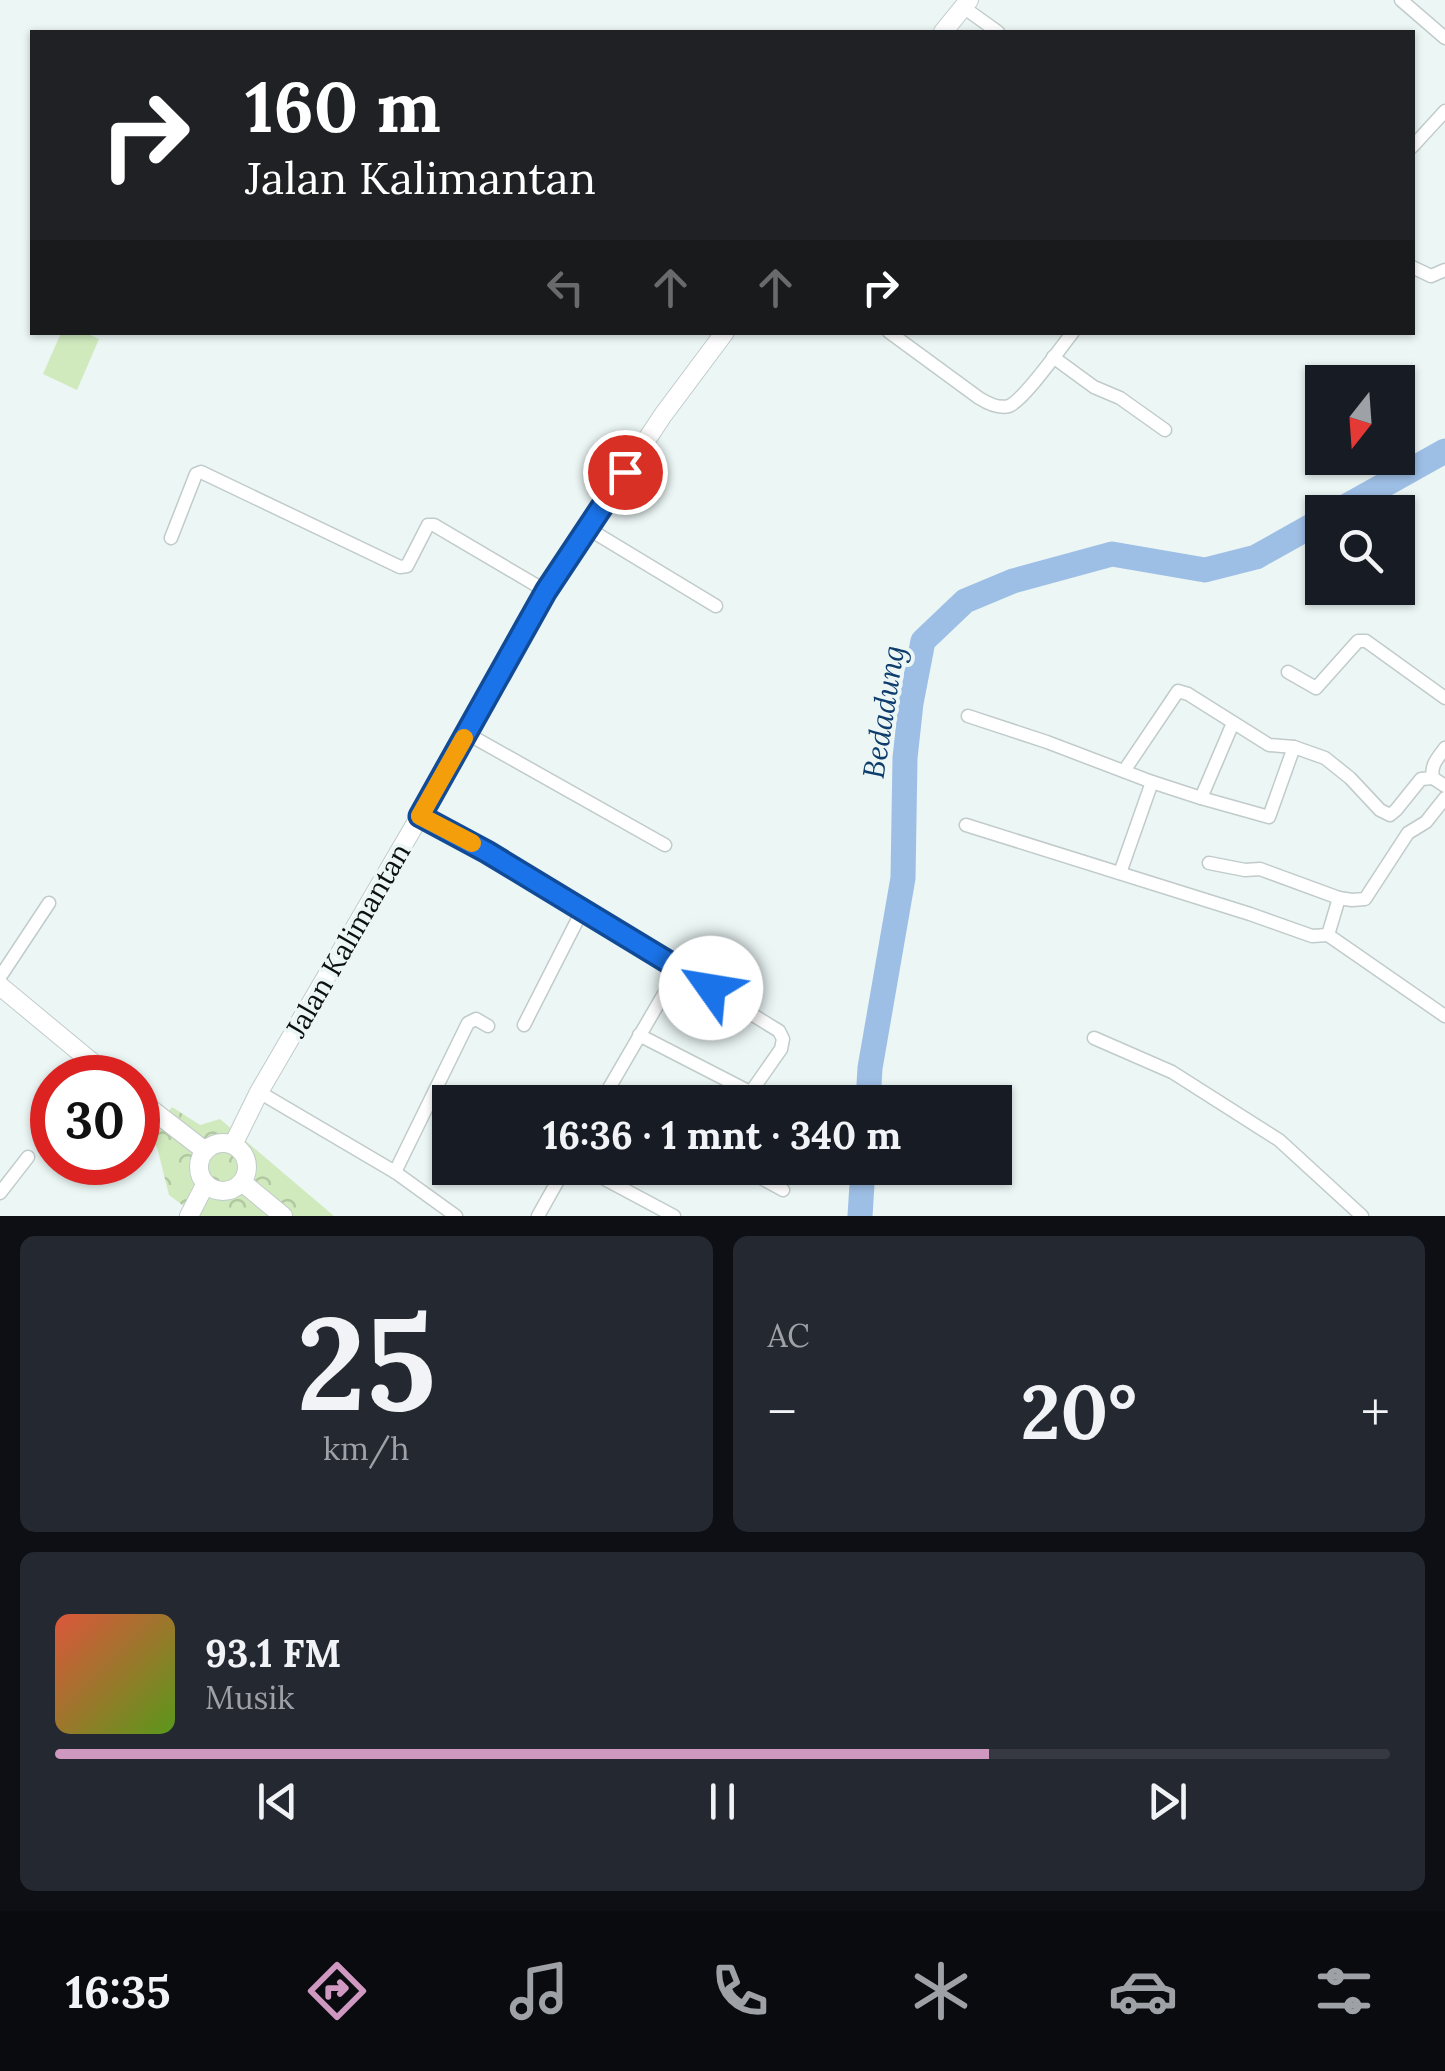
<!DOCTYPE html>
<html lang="id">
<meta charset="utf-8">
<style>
body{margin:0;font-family:Lora,serif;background:#242831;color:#f1f3f6;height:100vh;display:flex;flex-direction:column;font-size:38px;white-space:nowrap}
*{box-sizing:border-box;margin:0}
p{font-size:32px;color:#9ea1a6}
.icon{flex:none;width:55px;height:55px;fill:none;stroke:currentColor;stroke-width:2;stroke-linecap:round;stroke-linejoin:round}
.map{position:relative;height:1216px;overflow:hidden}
.details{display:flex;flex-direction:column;gap:20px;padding:20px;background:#0d0f14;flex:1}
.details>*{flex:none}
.top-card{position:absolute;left:30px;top:30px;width:1385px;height:305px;border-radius:0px;box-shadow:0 2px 8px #0004;background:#202124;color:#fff;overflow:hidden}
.needle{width:65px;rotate:197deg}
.fabs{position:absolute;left:1305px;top:365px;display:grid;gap:20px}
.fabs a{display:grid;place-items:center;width:110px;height:110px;border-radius:0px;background:#171b24;box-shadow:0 2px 8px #0004;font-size:50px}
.speed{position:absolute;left:30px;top:1055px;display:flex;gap:20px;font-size:50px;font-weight:700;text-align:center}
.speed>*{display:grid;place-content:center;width:130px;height:130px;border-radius:50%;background:#171b24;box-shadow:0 2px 8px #0004;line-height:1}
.speed .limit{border:15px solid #d22;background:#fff;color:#111}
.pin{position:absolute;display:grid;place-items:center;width:85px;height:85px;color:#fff;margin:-42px;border:5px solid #fff;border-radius:50%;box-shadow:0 2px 10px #0007}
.me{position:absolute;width:110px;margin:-55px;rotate:302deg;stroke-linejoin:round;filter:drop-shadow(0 0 8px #0008)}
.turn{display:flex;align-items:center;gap:35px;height:210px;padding:0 50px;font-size:45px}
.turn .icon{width:130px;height:130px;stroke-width:2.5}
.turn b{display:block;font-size:70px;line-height:85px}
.lanes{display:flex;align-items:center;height:95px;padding:0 50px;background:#0003;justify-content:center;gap:50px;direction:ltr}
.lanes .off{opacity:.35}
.big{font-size:75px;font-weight:800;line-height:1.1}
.details .card{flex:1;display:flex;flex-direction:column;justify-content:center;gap:15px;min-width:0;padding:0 35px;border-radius:15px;background:#242831}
.details .dial{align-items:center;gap:0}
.dial b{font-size:130px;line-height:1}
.song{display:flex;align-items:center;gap:30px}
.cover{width:120px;height:120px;border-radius:15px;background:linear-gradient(135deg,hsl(10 70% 55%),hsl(90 70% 35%))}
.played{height:10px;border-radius:5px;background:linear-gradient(90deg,#ce98c0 70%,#363941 70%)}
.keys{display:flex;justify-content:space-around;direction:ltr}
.heat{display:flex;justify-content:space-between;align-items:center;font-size:55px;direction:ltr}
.details .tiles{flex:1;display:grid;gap:20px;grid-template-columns:1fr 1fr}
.card:last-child{grid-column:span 2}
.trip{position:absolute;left:432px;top:1085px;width:580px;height:100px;border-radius:0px;background:#171b24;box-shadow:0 2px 8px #0004;font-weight:800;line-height:100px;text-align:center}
.tabs{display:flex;height:160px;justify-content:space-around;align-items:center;background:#090b0e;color:#9ea1a6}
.tabs .icon{width:70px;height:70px}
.tabs .active{color:#ce98c0}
.tabs b{font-size:45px;color:#f1f3f6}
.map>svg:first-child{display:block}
</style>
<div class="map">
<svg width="1445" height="1216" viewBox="0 0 1445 1216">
<defs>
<pattern id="forest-crowns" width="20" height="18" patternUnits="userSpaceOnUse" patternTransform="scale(2.5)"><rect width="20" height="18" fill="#d0eabe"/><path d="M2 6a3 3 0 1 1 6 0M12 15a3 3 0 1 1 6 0" fill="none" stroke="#b1c8a2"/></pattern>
</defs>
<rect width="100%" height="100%" fill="#ebf6f5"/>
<polygon fill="url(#forest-crowns)" points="172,1107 200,1125 220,1119 334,1216 197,1216 169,1195 157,1147 150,1136"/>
<polygon fill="#d0eabe" points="61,333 86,333 99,339 77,390 43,374"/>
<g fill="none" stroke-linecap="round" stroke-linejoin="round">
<g stroke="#9dbee5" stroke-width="25">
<polyline points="1336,512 1445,451"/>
<polyline points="868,1102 870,1068 903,878 905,758 911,703 923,641 965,601 1013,581 1112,554 1205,570 1256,557 1322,520"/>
<polyline points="860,1216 863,1168"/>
</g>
<defs>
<g id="street">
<polyline points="1401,0 1445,38"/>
<polyline points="963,7 998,32"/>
<polyline points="1412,147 1445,111"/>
<polyline points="1412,267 1431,276 1445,270"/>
<path d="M 889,332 L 979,398 C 987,403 999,409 1009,406 C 1024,400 1061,347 1073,332"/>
<polyline points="1053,357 1094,387 1120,398 1165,430"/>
<polyline points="587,528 716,606"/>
<polyline points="171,538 196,474 201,472 400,567 407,566 428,525 434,525 546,591"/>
<polyline points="1288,672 1316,688 1358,641 1366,641 1445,698"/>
<polyline points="968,716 1047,742 1152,782 1120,873"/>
<polyline points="466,733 665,845"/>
<path d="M 1445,748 C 1438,758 1430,765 1433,778 L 1445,786"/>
<polyline points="1124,771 1178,691 1188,694 1269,745 1294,747 1325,758 1350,778 1380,810 1390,815 1396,810 1421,779 1433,778"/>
<polyline points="1152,782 1201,798 1233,723"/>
<polyline points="1201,798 1269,817 1294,747"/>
<polyline points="420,816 487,852 779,1031 783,1039 781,1049 744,1102"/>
<polyline points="966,825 1250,914 1312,936 1328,935"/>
<polyline points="1209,863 1245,870 1260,869 1339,898"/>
<polyline points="1328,935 1339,898 1352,900 1365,899 1408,833 1426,822 1445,798"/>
<polyline points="1328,935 1445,1016"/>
<polyline points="0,977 49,903"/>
<polyline points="524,1025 582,911"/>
<polyline points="639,1035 750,1092"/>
<polyline points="1094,1038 1172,1072 1279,1140 1362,1216"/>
<polyline points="259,1092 395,1172 456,1216"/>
<polyline points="601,1102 679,968"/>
<polyline points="584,1168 674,1216"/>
<polyline points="743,1168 783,1190"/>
<polyline points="395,1172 468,1023 476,1019 488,1026"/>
<polyline points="0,1193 28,1157"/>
<polyline points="538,1216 565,1168"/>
</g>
<g id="secondary">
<polyline points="943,32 969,0"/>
<polyline points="0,986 111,1078"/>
<polyline points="138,1099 204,1150"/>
<circle cx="223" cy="1167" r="24"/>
<polyline points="233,1145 259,1092 420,816 546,591 663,415 725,332"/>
<polyline points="242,1182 283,1216"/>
<polyline points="189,1216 205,1185"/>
</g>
</defs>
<use href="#street" stroke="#c0cbca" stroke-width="15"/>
<use href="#secondary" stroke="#c0cbca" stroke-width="20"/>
<use href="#street" stroke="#fff" stroke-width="12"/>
<use href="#secondary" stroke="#fff" stroke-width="18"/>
</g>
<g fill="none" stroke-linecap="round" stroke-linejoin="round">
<defs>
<polyline id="route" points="625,472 546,591 420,816 487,852 711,988"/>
</defs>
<use href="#route" stroke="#114b97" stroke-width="25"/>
<use href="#route" stroke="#1a73e8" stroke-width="18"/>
<polyline stroke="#f59e0b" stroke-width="18" points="464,738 420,816 472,843"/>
</g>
<g text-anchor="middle" stroke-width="8" stroke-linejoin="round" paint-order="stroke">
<g font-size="28" fill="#0d1010" stroke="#ebf6f5">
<text transform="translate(348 940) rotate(-60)" y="10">Jalan Kalimantan</text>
</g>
<g font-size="30" font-style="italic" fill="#0d3c6d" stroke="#ebf6f5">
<text transform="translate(884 712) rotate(-81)" y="10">Bedadung</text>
</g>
</g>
</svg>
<div class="fabs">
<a><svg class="needle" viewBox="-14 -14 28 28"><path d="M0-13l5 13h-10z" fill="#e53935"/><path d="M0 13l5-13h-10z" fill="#9ea1a6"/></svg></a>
<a><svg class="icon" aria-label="search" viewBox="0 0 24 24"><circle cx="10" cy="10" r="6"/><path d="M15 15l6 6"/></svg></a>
</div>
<div class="speed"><div class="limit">30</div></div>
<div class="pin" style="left:625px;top:472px;background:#d93025"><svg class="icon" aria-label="arrive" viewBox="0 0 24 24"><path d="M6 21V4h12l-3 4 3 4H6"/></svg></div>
<svg class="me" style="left:711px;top:988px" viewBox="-20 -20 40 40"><circle r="19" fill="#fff"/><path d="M0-13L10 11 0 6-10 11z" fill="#1a73e8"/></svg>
<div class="trip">16:36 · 1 mnt · 340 m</div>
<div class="top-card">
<div class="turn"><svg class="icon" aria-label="right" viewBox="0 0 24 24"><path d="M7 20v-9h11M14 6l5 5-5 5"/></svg><div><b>160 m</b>Jalan Kalimantan</div></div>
<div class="lanes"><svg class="icon off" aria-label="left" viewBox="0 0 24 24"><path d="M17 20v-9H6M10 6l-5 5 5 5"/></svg><svg class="icon off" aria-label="ahead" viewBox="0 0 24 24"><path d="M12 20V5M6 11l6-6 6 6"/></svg><svg class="icon off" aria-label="ahead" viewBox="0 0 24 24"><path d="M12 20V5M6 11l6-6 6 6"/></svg><svg class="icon" aria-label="right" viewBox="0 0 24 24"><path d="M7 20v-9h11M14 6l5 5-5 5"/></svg></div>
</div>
</div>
<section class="details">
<div class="tiles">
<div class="card dial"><b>25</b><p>km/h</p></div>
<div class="card"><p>AC</p>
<div class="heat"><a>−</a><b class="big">20°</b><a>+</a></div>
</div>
<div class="card">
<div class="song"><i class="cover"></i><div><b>93.1 FM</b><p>Musik</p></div></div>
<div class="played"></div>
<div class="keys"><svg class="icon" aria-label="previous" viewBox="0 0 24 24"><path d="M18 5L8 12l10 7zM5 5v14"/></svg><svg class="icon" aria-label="pause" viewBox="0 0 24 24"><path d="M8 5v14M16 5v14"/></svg><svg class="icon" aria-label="next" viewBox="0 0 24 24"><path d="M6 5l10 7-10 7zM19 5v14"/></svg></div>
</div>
</div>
</section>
<nav class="tabs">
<b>16:35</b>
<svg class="icon active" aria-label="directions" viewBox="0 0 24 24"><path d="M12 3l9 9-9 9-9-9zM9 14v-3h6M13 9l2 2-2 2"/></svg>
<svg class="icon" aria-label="music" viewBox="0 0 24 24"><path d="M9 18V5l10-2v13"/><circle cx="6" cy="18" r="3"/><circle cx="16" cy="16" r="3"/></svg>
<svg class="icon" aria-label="phone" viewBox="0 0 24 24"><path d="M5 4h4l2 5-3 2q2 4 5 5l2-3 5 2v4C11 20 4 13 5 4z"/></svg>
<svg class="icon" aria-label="climate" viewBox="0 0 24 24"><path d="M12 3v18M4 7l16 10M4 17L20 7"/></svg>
<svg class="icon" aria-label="car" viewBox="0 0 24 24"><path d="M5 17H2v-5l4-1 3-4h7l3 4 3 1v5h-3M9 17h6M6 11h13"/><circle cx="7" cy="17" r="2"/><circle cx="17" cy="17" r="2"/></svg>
<svg class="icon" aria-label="filters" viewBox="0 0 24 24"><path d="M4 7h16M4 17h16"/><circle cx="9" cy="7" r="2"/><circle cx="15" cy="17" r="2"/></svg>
</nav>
